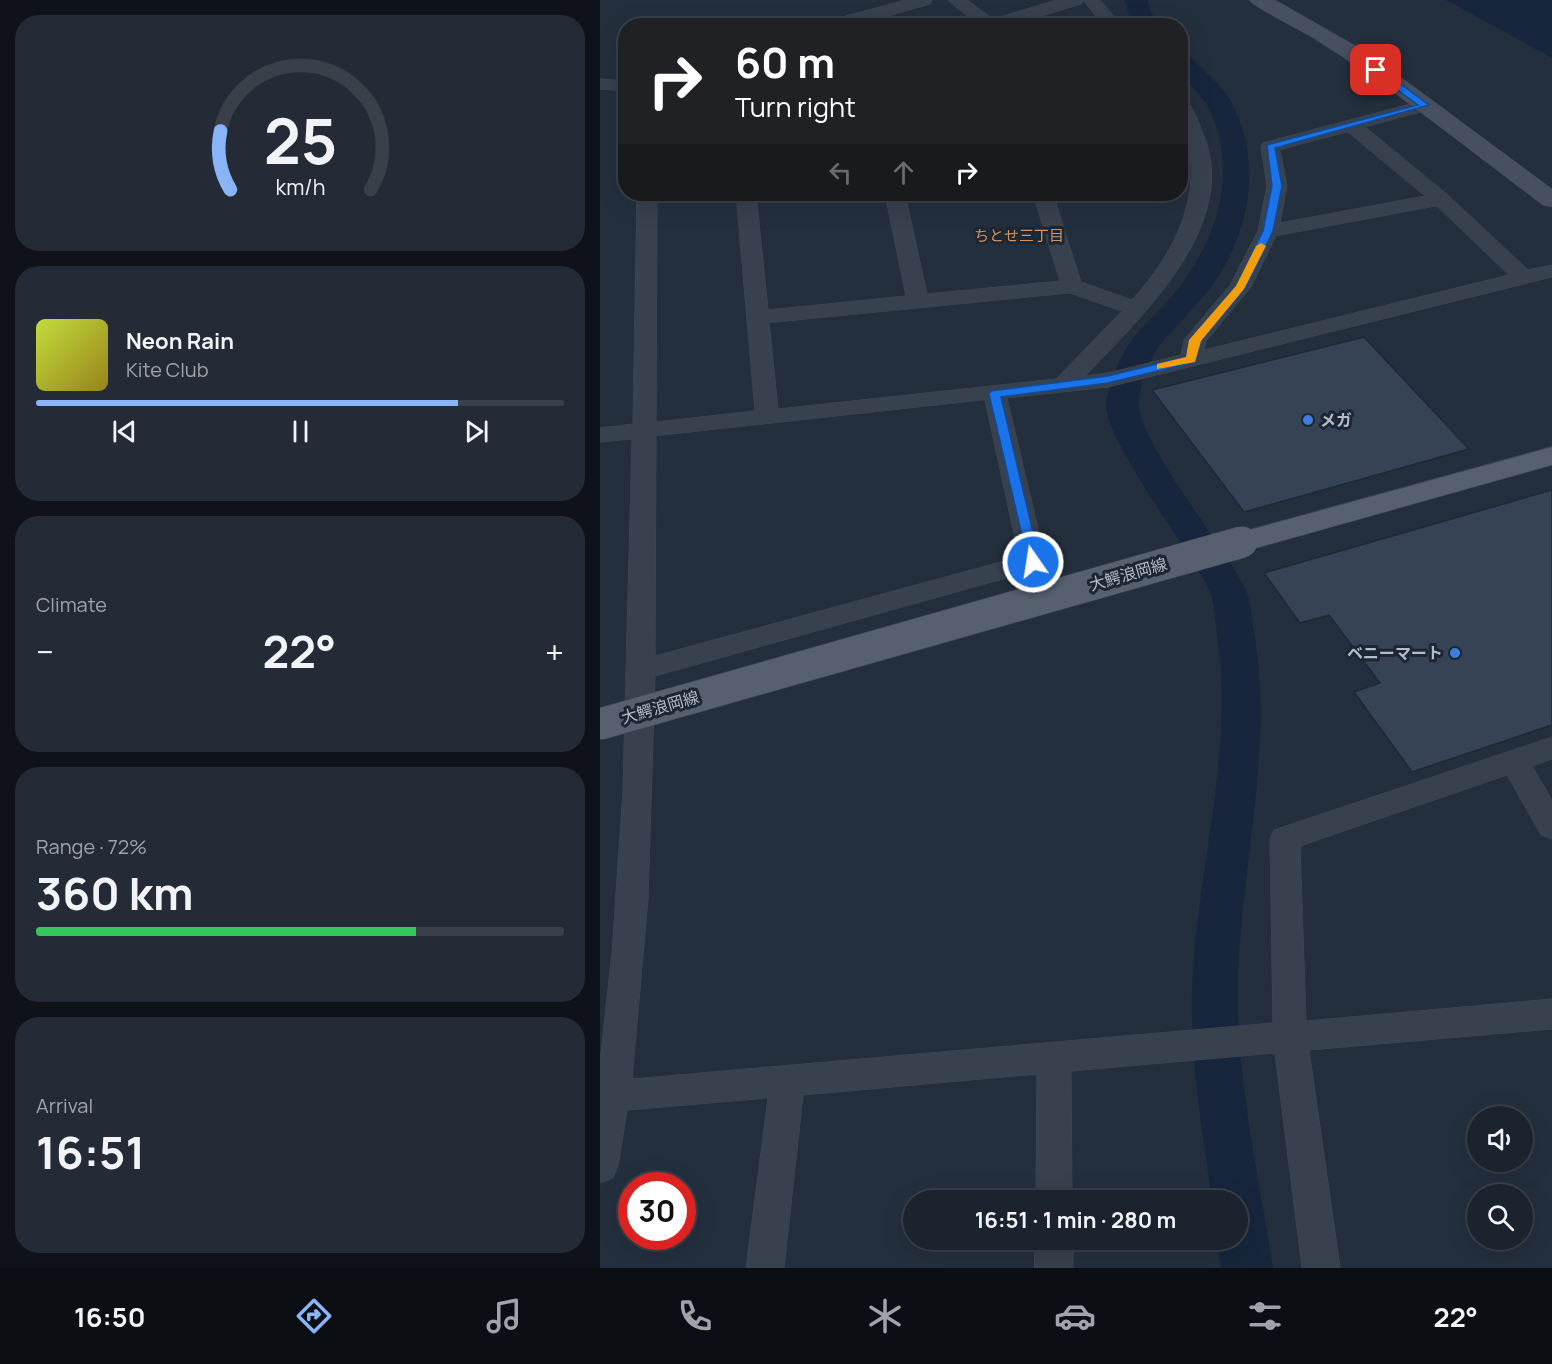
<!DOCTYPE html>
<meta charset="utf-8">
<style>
body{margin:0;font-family:Manrope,"Noto Sans JP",sans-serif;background:#242b36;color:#f1f3f6;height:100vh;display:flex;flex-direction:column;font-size:22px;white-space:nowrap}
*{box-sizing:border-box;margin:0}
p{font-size:20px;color:#a0a4aa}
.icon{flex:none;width:33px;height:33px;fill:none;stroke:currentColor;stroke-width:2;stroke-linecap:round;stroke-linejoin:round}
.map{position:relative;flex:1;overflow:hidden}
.side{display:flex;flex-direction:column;gap:15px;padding:15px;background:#0f1319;width:600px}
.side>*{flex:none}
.banner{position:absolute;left:18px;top:18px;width:570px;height:183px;border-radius:24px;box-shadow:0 6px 24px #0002,0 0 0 2px #39404a;background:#202124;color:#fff;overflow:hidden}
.fabs{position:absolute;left:867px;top:1106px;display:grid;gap:12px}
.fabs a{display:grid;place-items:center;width:66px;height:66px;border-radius:50%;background:#1b232e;box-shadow:0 6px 24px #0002,0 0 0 2px #39404a;font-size:30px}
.speed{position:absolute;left:18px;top:1172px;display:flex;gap:12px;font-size:30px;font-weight:700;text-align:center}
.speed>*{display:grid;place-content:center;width:78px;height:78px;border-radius:50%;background:#1b232e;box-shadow:0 6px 24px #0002,0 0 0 2px #39404a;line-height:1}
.speed .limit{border:9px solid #d22;background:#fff;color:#111}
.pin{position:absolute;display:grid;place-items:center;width:51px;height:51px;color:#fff;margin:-26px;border-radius:12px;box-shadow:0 3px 9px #0006}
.me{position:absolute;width:66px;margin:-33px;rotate:347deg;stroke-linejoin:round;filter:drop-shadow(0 0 4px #0008)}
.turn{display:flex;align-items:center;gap:21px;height:126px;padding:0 18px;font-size:27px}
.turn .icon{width:78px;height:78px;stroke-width:2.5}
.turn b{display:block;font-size:42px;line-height:51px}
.lanes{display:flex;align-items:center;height:57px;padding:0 18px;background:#0003;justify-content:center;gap:30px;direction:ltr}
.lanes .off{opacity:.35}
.big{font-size:45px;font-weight:700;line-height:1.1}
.side .card{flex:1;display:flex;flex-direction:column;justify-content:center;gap:9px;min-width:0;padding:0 21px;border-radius:24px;background:#242b36}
.side .dial{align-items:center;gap:0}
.dial svg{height:156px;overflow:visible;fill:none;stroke:#39404a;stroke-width:7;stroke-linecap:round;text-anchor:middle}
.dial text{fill:#f1f3f6;stroke:none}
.song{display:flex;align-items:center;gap:18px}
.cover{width:72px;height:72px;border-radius:9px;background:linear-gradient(135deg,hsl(70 70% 55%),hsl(50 70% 35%))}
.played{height:6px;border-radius:3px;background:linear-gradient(90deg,#8ab4f8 80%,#39404a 80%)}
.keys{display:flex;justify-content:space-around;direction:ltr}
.heat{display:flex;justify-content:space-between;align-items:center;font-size:33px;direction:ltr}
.charge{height:9px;border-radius:4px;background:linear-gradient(90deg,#34c759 72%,#39404a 0)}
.trip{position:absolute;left:303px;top:1190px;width:345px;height:60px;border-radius:30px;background:#1b232e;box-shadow:0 6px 24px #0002,0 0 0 2px #39404a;font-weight:700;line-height:60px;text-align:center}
.tab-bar{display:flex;height:96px;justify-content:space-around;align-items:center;background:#0b0e12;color:#a0a4aa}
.tab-bar .icon{width:42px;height:42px}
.tab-bar .current{color:#8ab4f8}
.tab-bar b{font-size:27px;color:#f1f3f6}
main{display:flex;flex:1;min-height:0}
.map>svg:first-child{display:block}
</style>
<main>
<section class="side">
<div class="card dial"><svg viewBox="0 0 100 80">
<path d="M14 69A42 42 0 1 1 86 69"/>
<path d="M14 69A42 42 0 0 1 9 39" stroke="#8ab4f8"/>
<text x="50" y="56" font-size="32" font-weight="700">25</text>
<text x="50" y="72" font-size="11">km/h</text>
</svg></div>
<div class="card">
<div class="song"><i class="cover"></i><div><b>Neon Rain</b><p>Kite Club</p></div></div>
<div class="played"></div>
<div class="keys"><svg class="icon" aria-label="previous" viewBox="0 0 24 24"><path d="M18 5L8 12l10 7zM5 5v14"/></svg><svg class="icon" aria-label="pause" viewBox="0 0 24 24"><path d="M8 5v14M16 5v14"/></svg><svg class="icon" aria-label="next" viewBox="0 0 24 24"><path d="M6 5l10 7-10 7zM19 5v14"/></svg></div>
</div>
<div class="card"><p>Climate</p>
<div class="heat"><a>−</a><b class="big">22°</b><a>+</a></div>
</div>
<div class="card"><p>Range · 72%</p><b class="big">360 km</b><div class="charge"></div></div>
<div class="card"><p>Arrival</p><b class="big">16:51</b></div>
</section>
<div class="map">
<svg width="952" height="1268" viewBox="0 0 952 1268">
<rect width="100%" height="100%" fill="#242f3e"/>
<polygon fill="#17263c" points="846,0 952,0 952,58"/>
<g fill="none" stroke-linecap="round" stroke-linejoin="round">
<g fill="#17263c" fill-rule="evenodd">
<polygon points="525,0 547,0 552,14 561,26 537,26 529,16"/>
<path d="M 580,53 L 589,55 C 602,70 623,85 632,103 C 666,170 647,248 598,303 C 568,337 545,351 539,401 C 534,439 630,551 647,593 C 651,604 652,620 654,632 C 675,750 639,871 638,990 C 637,1083 659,1176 673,1268 L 621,1268 L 617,1239 L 638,1239 L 638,1200 L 612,1200 C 602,1130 590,1060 592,989 C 596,872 635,752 617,634 C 615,621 615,604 610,592 C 592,551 503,440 506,402 C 507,395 511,386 513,379 C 527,331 552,324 579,287 C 619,236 639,168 608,107 C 602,95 589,85 580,75 Z"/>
</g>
</g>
<g fill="#364354" stroke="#1f2835" stroke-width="1.5">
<polygon points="764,337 869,449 644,512 552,390"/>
<polygon points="952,490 952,725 812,772 754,692 780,683 729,615 700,623 664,573"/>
</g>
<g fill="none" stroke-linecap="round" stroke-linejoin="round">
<defs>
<g id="street">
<polygon points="306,0 332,0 330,4 252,26 223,26 225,22"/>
<polygon points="348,0 367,0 393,19 457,0 500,0 522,26 504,26 483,0 481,4 408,26 380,26"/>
<polygon points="0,79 26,81 26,91 0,89"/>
<path d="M 580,98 C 593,101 597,120 602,131 C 643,223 542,316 485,376 L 508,373 L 581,355 L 584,340 L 630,285 L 658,231 L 667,186 L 661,147 L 663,143 L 825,100 L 831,101 L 834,105 L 831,109 L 765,127 L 848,195 L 928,270 L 952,265 L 952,277 L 508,387 L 407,398 L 446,562 L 442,568 L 55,676 L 48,899 L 32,1079 L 673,1023 L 670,839 L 674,830 L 952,737 L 952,759 L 932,766 L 952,800 L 952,839 L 941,835 L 907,775 L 700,846 L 706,1021 L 952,999 L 952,1029 L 709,1050 L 740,1268 L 702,1268 L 675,1053 L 471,1071 L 472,1200 L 436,1200 L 437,1074 L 203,1095 L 184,1268 L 146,1268 L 168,1098 L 27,1110 L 18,1166 L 13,1178 L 0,1183 L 0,1062 L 12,953 L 23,791 L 32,439 L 0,442 L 0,428 L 33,424 L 37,194 L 57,194 L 56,422 L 155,411 L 136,194 L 156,194 L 168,310 L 306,296 L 285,194 L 305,194 L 327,294 L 460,281 L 433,194 L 453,194 L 481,282 L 532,300 C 570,258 600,205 589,147 C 588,139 582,133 581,125 C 579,117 580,106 580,98 ZM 748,132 L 825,196 L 680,223 L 687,186 L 680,150 ZM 837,206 L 909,275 L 604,350 L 606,341 L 651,287 L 676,236 ZM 470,293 L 522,311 L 456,379 L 178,409 L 169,323 ZM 385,400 L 419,557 L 55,656 L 56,436 Z"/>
<rect x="435" y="1239" width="38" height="29"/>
</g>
<path id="secondary" d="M 649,0 L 675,0 L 768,53 L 952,189 L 952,207 L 943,205 C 867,148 793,88 712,37 C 701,31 653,6 649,0 Z"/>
<polygon id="primary" points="952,447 952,465 642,552 631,549 626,542 631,535"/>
</defs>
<use href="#street" stroke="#414a57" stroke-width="1"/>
<use href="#secondary" stroke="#414a57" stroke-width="1"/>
<use href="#primary" stroke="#414a57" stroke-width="1"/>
<use href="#street" fill="#38414e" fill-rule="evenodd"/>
<use href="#secondary" fill="#465061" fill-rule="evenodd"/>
<use href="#primary" fill="#56606e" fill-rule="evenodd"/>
<defs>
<polyline id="primary-bridge" points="0,724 642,542"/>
</defs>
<use href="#primary-bridge" stroke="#414a57" stroke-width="32" stroke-linecap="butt"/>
<use href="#primary-bridge" stroke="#56606e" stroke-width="31"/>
</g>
<polygon fill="#1a73e8" stroke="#114b97" stroke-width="1.5" points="773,68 779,68 829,105 675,148 682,186 673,231 646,287 601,341 595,362 508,383 401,397 440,562 438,565 429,565 389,394 391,391 508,376 586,357 589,340 636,286 663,231 672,186 667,145 818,105 773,72"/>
<polygon fill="#f59e0b" points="661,243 666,246 644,289 601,341 595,362 557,369 557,364 586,357 589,340 636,286 656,246"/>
<g fill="#3f7fe0" stroke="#1d2633" stroke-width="2">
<circle cx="708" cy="420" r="6"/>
<circle cx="855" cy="653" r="6"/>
</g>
<g text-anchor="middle" stroke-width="6" stroke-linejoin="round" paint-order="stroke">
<g font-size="15" fill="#d59563" stroke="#1d2633">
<text x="419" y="241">ちとせ三丁目</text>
</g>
<g font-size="16" font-weight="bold" fill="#b4bcc9" stroke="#1d2633" text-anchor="start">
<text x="720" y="426">メガ</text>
<text x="843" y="659" text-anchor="end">ベニーマート</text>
</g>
<g font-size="16" fill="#b4bcc9" stroke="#1d2633">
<text transform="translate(528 574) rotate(-16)" y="6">大鰐浪岡線</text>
<text transform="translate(60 707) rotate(-16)" y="6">大鰐浪岡線</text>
</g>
</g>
</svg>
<div class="fabs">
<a><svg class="icon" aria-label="sound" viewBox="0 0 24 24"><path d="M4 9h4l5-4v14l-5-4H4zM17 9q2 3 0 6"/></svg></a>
<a><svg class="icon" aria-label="search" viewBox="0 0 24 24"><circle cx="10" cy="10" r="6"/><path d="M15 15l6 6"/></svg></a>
</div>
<div class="speed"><div class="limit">30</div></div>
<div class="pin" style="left:776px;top:70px;background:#d93025"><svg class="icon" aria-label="arrive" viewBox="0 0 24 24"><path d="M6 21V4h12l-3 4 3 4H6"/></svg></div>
<svg class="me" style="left:433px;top:562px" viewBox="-20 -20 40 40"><circle r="17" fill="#1a73e8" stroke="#fff" stroke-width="3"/><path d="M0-11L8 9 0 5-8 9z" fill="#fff"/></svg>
<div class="trip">16:51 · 1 min · 280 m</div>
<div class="banner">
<div class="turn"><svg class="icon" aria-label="right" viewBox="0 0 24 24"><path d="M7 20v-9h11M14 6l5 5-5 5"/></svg><div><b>60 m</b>Turn right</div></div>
<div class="lanes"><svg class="icon off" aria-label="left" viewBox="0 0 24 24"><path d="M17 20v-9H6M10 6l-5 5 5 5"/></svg><svg class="icon off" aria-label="ahead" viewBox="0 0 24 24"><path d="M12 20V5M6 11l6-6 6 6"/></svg><svg class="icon" aria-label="right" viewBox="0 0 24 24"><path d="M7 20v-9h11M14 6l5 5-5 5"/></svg></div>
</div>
</div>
</main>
<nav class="tab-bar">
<b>16:50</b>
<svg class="icon current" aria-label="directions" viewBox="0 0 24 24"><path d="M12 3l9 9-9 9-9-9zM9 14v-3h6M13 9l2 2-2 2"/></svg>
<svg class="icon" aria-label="music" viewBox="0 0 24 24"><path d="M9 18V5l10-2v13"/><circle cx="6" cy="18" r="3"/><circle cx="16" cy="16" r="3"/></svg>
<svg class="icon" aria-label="phone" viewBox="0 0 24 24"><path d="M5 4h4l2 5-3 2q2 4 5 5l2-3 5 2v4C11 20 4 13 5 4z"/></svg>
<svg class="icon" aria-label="climate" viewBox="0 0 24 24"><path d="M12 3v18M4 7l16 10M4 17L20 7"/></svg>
<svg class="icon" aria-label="car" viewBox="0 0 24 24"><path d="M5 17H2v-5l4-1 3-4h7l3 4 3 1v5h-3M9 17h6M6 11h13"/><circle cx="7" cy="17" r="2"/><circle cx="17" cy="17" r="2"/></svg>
<svg class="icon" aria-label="filters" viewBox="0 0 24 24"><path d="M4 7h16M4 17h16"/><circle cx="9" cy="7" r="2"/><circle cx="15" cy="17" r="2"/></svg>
<b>22°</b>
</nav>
